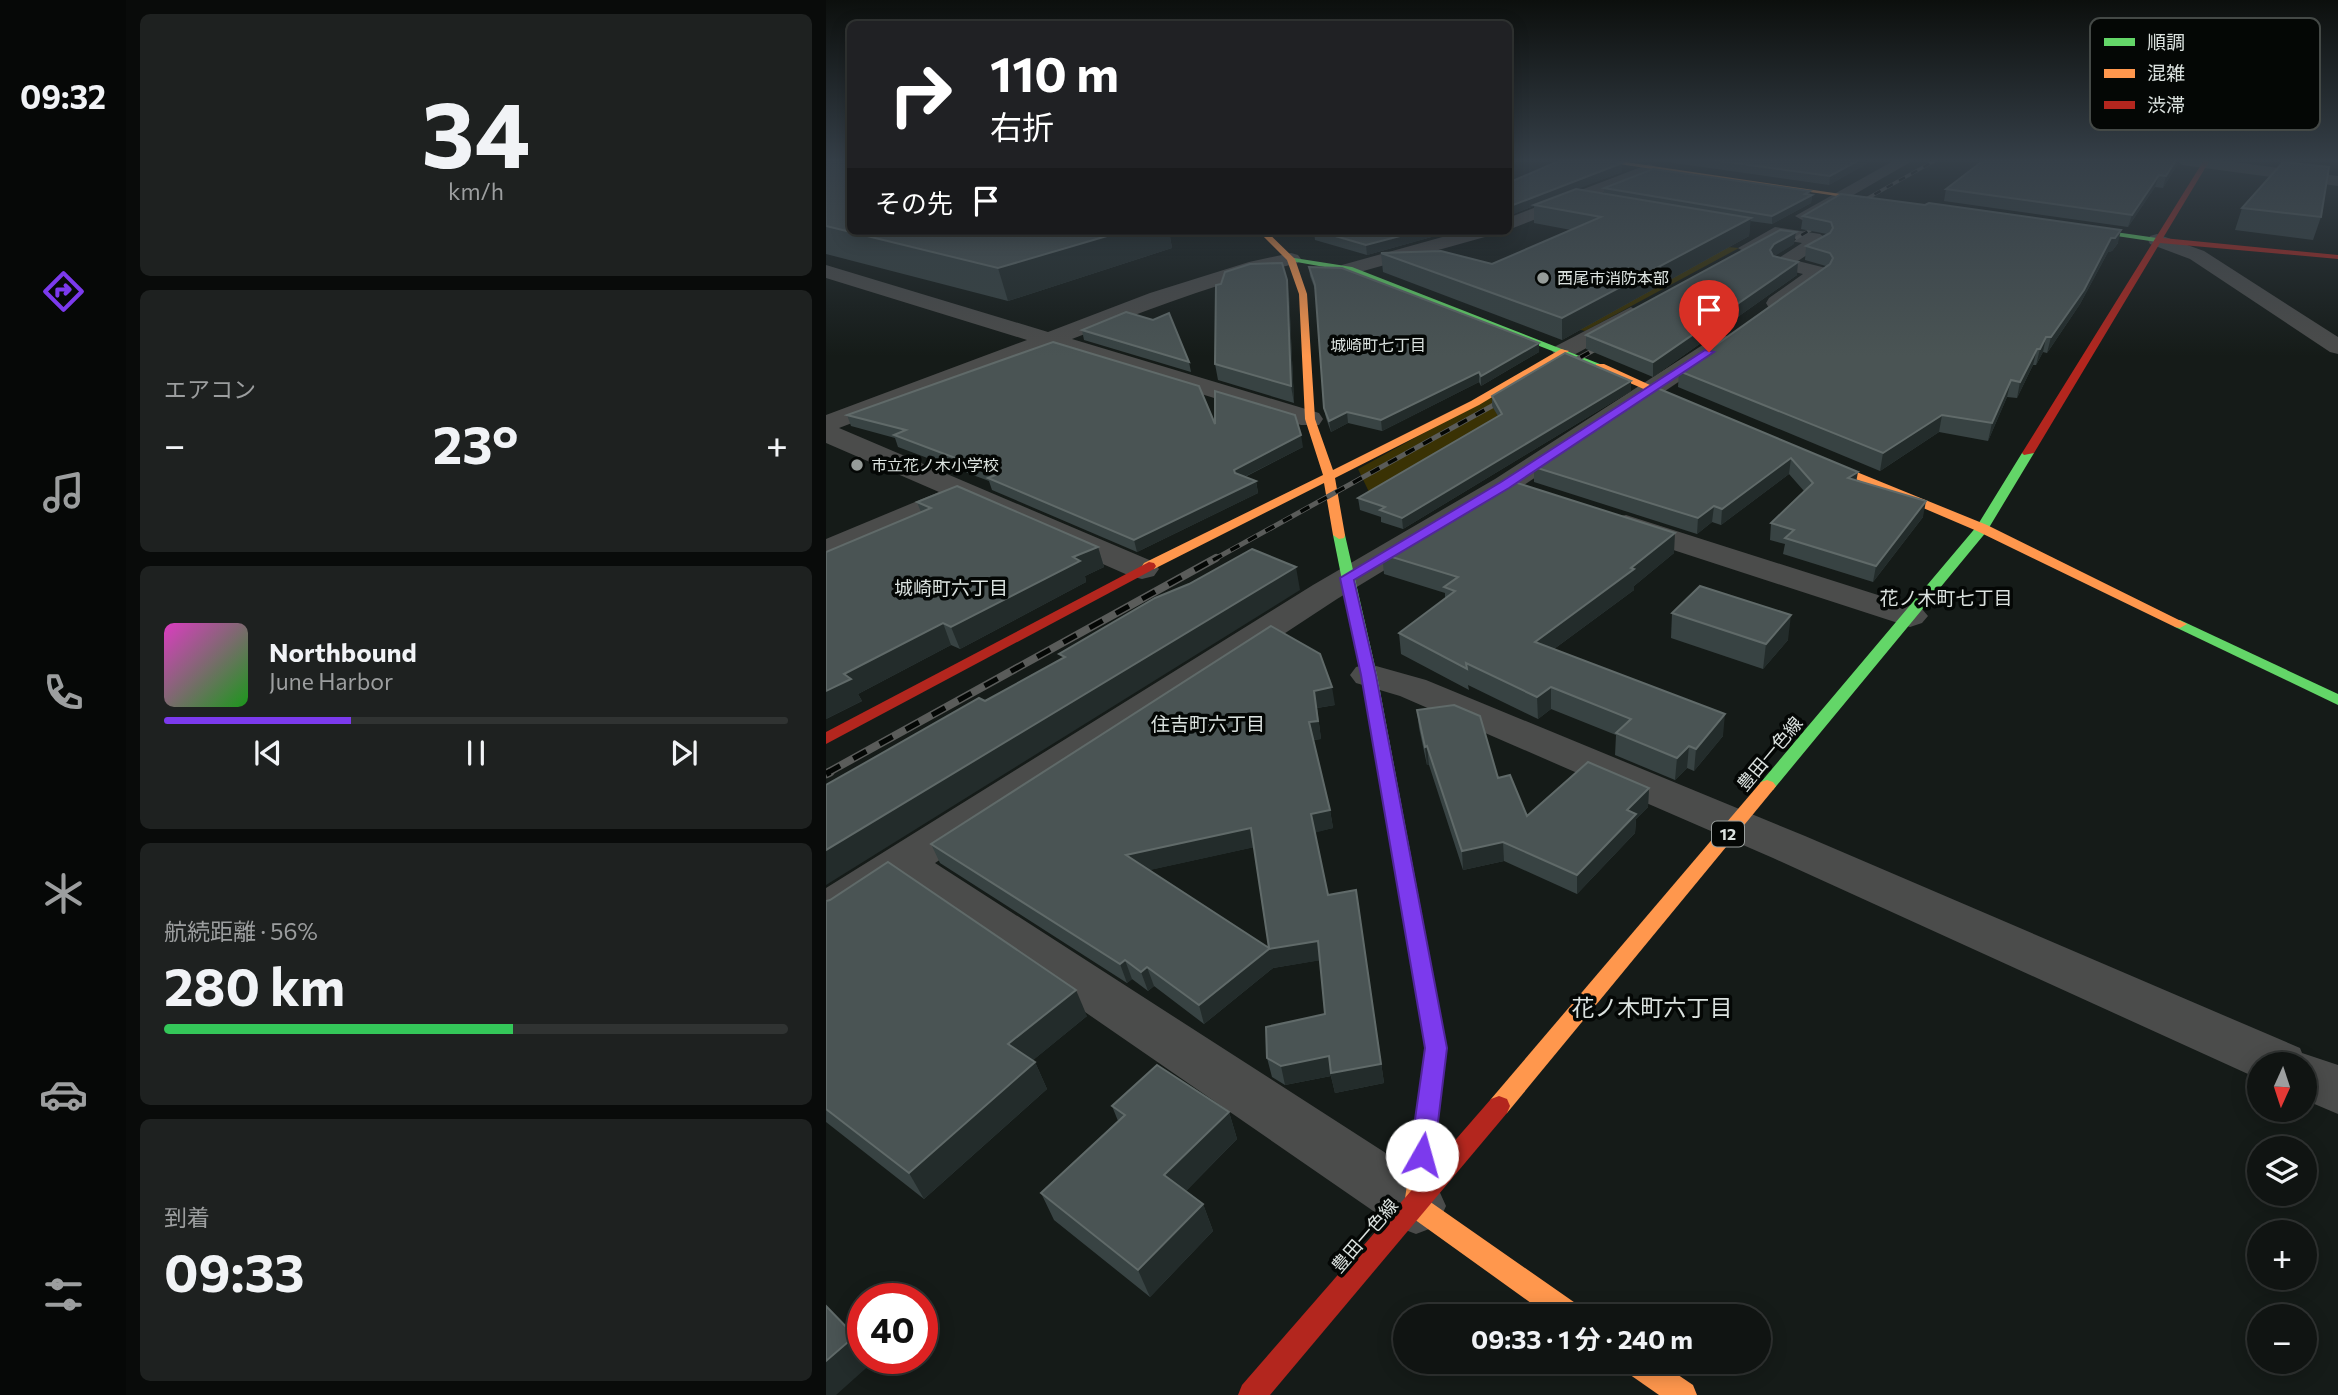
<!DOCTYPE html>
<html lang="ja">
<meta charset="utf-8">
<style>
body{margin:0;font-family:Commissioner,"Noto Sans JP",sans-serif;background:#1e2120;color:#f1f3f6;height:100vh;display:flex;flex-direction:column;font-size:26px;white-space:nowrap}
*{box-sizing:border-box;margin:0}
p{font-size:23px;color:#9c9e9f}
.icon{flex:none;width:38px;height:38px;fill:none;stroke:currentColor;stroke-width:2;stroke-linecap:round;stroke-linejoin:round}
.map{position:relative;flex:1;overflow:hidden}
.details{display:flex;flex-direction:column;gap:14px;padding:14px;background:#090b0a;width:700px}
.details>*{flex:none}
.banner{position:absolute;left:21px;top:21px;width:665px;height:214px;border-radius:10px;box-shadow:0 4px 18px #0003,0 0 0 2px #303332;background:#202124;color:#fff;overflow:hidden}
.needle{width:46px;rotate:183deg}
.controls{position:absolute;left:1421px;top:1052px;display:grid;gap:14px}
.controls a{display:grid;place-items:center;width:70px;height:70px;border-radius:50%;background:#101412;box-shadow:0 4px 18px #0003,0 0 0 2px #303332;font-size:35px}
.speed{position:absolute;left:21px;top:1283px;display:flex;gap:14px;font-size:35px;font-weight:700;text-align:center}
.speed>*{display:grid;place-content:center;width:91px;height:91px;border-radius:50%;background:#101412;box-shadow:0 4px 18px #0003,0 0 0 2px #303332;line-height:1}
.speed .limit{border:10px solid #d22;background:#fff;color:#111}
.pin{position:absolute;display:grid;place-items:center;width:60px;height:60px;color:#fff;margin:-72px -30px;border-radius:50% 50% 50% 0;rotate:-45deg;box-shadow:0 0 7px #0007}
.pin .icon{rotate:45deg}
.me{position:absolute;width:77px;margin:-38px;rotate:7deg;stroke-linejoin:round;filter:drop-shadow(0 0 5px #0008)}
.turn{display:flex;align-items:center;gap:24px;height:147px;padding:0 28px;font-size:32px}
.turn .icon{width:91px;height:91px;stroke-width:2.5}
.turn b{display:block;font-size:49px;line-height:60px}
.then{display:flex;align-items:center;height:66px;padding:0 28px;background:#0003;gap:14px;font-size:26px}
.big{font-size:52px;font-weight:700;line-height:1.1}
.details .widget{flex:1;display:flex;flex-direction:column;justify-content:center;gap:10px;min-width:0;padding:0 24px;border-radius:10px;background:#1e2120}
.details .dial{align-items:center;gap:0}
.dial b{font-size:91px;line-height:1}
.song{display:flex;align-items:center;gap:21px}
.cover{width:84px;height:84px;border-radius:10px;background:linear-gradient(135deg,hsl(310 70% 55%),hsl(120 70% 35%))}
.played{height:7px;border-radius:4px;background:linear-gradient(90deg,#7c3aed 30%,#303332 30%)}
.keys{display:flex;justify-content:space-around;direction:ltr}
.heat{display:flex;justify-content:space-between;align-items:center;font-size:38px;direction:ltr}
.charge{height:10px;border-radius:5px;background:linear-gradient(90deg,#34c759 56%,#303332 0)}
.trip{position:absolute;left:567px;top:1304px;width:378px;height:70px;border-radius:35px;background:#101412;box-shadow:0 4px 18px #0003,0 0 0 2px #303332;font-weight:700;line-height:70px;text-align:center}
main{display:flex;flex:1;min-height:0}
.tabs{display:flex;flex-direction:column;width:126px;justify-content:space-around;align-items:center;background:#060807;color:#9c9e9f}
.tabs .icon{width:49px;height:49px}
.tabs .active{color:#7c3aed}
.tabs b{font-size:32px;color:#f1f3f6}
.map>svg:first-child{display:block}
</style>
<main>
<nav class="tabs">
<b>09:32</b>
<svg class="icon active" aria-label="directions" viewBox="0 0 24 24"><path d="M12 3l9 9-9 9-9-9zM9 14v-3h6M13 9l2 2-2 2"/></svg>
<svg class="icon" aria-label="music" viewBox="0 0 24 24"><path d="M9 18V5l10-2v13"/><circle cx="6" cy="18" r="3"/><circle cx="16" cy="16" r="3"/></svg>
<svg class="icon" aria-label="phone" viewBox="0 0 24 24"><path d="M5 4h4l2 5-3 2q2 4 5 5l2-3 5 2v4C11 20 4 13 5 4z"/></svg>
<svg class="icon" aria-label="climate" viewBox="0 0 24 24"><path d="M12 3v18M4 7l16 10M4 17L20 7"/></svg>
<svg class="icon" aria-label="car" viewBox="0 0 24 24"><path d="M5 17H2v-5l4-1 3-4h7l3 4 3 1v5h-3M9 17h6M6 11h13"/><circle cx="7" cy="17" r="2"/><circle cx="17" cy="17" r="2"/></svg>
<svg class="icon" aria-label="filters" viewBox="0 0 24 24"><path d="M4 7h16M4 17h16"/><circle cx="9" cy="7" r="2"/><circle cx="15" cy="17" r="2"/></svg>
</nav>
<section class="details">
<div class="widget dial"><b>34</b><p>km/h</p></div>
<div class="widget"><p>エアコン</p>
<div class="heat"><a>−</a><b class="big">23°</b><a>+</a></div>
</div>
<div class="widget">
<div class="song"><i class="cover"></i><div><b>Northbound</b><p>June Harbor</p></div></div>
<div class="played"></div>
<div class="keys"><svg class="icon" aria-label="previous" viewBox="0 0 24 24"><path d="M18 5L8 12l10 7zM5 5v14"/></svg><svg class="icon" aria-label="pause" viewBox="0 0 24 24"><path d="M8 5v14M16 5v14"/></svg><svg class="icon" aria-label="next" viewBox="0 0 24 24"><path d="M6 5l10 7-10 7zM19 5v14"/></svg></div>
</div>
<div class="widget"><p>航続距離 · 56%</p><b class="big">280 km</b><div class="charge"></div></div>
<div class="widget"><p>到着</p><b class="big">09:33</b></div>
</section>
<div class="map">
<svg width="1512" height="1395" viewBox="0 0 1512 1395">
<rect width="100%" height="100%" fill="#151b18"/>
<g fill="#3a3204">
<polygon points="902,247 913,248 759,331 718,321"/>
<polygon points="762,367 644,437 543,492 532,469 682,387"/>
</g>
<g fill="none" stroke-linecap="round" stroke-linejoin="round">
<g fill="#4b4c4b" fill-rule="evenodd">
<polygon points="1069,160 1088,160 984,220 978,221 969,216"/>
<polygon points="1349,160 1394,160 1512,176 1512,186 1356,165"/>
<polygon points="823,164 829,166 829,172 682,230 682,218"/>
<polygon points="949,227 994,234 1003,240 972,261 1000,268 1003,272 1000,276 959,308 943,308 940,303 943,298 977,274 948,267 945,263 976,243 952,239 922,254 912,248"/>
<polygon points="638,231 668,231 666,235 523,275 513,269 516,265"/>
<polygon points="1331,234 1378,251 1512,337 1512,354 1504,352 1364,259 1324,244 1322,240 1324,236"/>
<path d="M 465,253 L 472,255 L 475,259 L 472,263 C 394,282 320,310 246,339 L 493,413 L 497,419 L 493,425 L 475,425 L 224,347 L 13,428 L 328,562 L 333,569 L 328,576 L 316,579 L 304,576 L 138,503 L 0,561 L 0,539 L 113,492 L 0,443 L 0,415 L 201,340 L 0,278 L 0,265 L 222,332 L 324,293 L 423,262 Z"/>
<polygon points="805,307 816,314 813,319 746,356 730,356 726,351 730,346"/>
<polygon points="897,335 905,337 909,342 905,347 689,491 511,599 109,863 611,1186 620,1206 611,1226 590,1234 569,1226 75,885 17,924 0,929 0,888 487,585 669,479 889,337"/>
<polygon points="800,515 1096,609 1102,616 1096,623 1084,627 1072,623 789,531 784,524 789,517"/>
<polygon points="543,664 600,680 979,836 1474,1048 1476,1053 1512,1065 1512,1114 1479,1100 1479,1064 1433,1064 1433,1079 947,858 574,696 530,683 524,675 530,667"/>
</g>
<g fill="#63d668" fill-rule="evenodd">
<polygon points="1240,225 1331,238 1335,240 1331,242 1243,229"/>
<polygon points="462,257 526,267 779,366 770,368 521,271 465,261"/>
<polygon points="1202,450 1208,453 1161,531 947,790 935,790 932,786 935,782 1151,526 1196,453"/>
<polygon points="513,531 519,535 551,675 621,1048 615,1098 612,1105 604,1108 596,1105 593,1098 599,1048 535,675 507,535"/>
<polygon points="1354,620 1512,694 1512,705 1349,627 1347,624 1349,621"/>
</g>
<g fill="#ff974d" fill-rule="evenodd">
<polygon points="766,160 786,160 1069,202 1065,204"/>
<polygon points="432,231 440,231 469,259 481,294 489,419 507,470 645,401 735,349 743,351 653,405 509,478 519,535 518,538 513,539 507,535 498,483 328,569 318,569 316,566 318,563 497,475 479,419 473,294 461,260"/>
<polygon points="770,364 778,364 881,411 872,413 770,368"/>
<polygon points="984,453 1161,525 1361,624 1354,628 1349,627 1151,531 980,458 978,456"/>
<polygon points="941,780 947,782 950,786 947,790 681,1113 673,1116 665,1113 662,1106 665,1099 935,782"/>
<polygon points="604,1088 612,1091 615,1098 603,1201 755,1307 759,1316 723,1316 581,1214 578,1206 593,1098 596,1091"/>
<polygon points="796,1362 833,1362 867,1385 871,1395 833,1395 800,1372"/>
</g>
<g fill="#b3261e" fill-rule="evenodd">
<polygon points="1378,160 1384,160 1337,238 1512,255 1512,259 1334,243 1208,453 1198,455 1196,453"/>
<polygon points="323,562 328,563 330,566 328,569 0,744 0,732"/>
<polygon points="673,1096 681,1099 684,1106 681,1113 444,1395 412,1395 416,1385 665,1099"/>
</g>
<defs>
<g id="rail-far3">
<polyline points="1024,208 1110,160"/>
<polyline points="951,249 1000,221"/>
</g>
<g id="rail-far2">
<polyline points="737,367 782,342"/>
<polyline points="387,560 684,396"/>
</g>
<polyline id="rail-far1" points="1,773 390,558"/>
<polyline id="rail" points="0,774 4,772"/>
</defs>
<use href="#rail-far3" stroke="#5a5c5a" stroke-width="3.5"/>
<use href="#rail-far2" stroke="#5a5c5a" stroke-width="5"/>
<use href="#rail-far1" stroke="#5a5c5a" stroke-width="8"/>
<use href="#rail" stroke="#5a5c5a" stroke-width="9"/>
<use href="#rail-far3" stroke="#040705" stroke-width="2.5" stroke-dasharray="7" stroke-linecap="butt"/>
<use href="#rail-far2" stroke="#040705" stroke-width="3.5" stroke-dasharray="10" stroke-linecap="butt"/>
<use href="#rail-far1" stroke="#040705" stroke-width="5" stroke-dasharray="15" stroke-linecap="butt"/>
<use href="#rail" stroke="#040705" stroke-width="6" stroke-dasharray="19" stroke-linecap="butt"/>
</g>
<g fill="#384343" fill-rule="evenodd">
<polygon points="0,160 24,231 343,231 346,248 182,301 0,254"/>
<polygon points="827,160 1047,160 1003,185"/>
<polygon points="796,163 796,172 750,189 778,194 778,188 984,191 984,195 986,195 985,203 946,224 924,221 923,236 736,340 557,272 555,253 666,264 745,230 708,223 708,206 682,216"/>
<polygon points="1351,165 1337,188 1329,187 1302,227 1118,201 1120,189"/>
<polygon points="1416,208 1495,217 1487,240 1409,230"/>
<polygon points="977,216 1292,243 1286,251 1282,252 1254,304 1221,353 1217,352 1210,365 1207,365 1191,398 1181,397 1162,441 1113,432 1054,471 852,387 853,371 1000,266 979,260 980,246 1001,234 975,229"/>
<polygon points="488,231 621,231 609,236 541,255 489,240"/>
<polygon points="968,244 948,256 971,275 827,377 760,349 760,335"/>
<polygon points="483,267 713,343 713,352 655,386 653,382 556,431 522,423 505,432 500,418 498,408 490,292 484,276"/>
<polygon points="463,294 468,403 392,380 389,364"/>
<polygon points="256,330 363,362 365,372 258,340"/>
<polygon points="805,381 805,391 577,529 555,522 555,517 534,510 532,498 672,416 666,406 666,396"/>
<polygon points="831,388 1030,481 1097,517 1047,582 957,554 959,544 944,540 945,523 978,491 963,474 895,525 886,522 871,534 708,482 708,467"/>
<polygon points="21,415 389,424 477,447 419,477 430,481 432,493 311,552 166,490 163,481 72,447 69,438 25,426"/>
<polygon points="91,502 272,547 278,567 259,576 260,582 134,649 125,645 32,694 36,701 0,719 95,512"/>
<polygon points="848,553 808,586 808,590 728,649 897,736 868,771 861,768 849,780 789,755 790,735 725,709 712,719 642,685 643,690 575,654 573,633 619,599 619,593 558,574 556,554"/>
<polygon points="846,613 962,640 937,669 845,638"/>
<path d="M 445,626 L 509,705 L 491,708 L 495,739 L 487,740 L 504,810 L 507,828 L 489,832 L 502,895 L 533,909 L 558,1083 L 509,1093 L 505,1076 L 459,1085 L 446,1077 L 441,1058 L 499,1014 L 494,960 L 447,968 L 378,1024 L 328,986 L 322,991 L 306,979 L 301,983 L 114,863 L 105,844 ZM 428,847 L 443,948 L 323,870 Z"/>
<polygon points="591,710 672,778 701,816 823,788 822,807 810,819 809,833 751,894 678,861 637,870 603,765 601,765 593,728"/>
<polygon points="0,901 261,1016 207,1060 209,1062 221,1089 98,1199 0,1122"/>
<polygon points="286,1106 403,1112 411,1139 360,1191 377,1204 387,1231 324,1297 228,1220 215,1193 292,1121"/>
</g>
<g fill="#232c2b">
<polygon points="1033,160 1047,160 1003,185 1004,176"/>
<polygon points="1350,160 1353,160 1351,165 1337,188 1340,176"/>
<polygon points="796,163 796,172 710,205 708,205 708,206 682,216 682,207"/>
<polygon points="1333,175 1329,187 1302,227 1306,215"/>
<polygon points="984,191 984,196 986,195 985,203 946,224 946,216"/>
<polygon points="925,218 923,236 736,340 736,318"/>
<polygon points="1295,230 1292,243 1286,251 1282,252 1254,304 1221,353 1225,337 1285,238"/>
<polygon points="298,231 343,231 346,248 182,301 172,268"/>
<polygon points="593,231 621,231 609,236 541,255 540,245"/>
<polygon points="970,232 968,244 947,257 944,250 948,244"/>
<polygon points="972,262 971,275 827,377 827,362"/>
<polygon points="461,280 463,294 468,403 465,386"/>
<polygon points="1220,337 1217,352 1210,365 1214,349"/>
<polygon points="713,343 713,352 655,386 655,376"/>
<polygon points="1211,349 1207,365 1191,398 1194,382"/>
<polygon points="653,372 653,382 556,431 555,420"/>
<polygon points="1185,380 1181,397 1162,441 1166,423"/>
<polygon points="805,381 805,391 577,529 576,518"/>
<polygon points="521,412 522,423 505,432 503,421"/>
<polygon points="1116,415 1113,432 1054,471 1057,453"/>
<polygon points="475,435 477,447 410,481 408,470"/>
<polygon points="965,458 963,474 895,525 896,509"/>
<polygon points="1032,472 1029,488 1022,478"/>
<polygon points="430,481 432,493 311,552 308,540"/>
<polygon points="1100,501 1097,517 1047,582 1050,566"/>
<polygon points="888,506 886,522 871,534 872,518"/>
<polygon points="849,533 848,553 808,586 808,590 709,663 709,642"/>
<polygon points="272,547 278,567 259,576 260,582 134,649 125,627 247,557"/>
<polygon points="470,567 474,590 0,885 0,850"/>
<polygon points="965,615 962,640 937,669 940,644"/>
<polygon points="117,623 125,645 32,694 36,701 0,719 0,691 18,674"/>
<polygon points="506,687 509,705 491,708 495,739 486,740 483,722 488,691"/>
<polygon points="725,687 725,709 712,719 711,697"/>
<polygon points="899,714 897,736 868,771 870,749"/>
<polygon points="601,746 603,765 601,765 599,747"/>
<polygon points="863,746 861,768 849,780 851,758"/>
<polygon points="823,788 822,807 810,819 809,833 751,894 751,875 801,810"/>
<polygon points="504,810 507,828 488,833 485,814"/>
<polygon points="425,828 429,847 306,874 300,855"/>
<polygon points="677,842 678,861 637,870 636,851"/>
<polygon points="533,909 558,1083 509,1093 505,1076 459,1085 455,1066 503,1056"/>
<polygon points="492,941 496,960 447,968 378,1024 373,1005 443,949"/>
<polygon points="299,960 306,979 301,983 294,964"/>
<polygon points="321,967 328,986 322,991 315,972"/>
<polygon points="250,990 261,1016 194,1071 182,1044"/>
<polygon points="209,1062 221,1089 98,1199 83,1173"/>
<polygon points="403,1112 411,1139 348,1203 338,1175"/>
<polygon points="377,1204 387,1231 324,1297 312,1270"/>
<polygon points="29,1336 37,1346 37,1358 46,1358 48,1361 10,1395 0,1395 0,1361"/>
</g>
<g fill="#4a5454" stroke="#606a69" stroke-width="2" fill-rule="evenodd">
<polygon points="0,160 24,160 24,231 298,231 172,268 0,226"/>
<polygon points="735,160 779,160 796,163 682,207 682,183"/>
<polygon points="887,160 1033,160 1004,176"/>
<polygon points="1158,160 1350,160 1340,176 1333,175 1306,215 1120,189"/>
<polygon points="1457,162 1503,167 1495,217 1416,208"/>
<polygon points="827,169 984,191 979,194 986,195 946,216 778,188"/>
<polygon points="750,189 925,218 736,318 555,253 615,251 666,264 775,217 708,205"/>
<polygon points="1015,194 1099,205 1103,203 1295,230 1289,238 1285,238 1258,290 1225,337 1220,337 1214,349 1211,349 1194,382 1185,380 1166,423 1116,415 1057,453 853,371 1004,264 1007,258 1004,253 980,246 1004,233 1007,228 1005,222 977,216"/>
<polygon points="954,230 970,232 948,244 944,250 947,256 972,262 827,362 760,335"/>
<polygon points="492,231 593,231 540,245"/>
<polygon points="456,263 461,280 465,386 389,364 390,285 395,284 399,272 424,264"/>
<polygon points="483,267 516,268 713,343 655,376 653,372 555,420 521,412 503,421 498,408 489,285"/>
<polygon points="300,312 327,320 343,313 363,362 256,330"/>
<polygon points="227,342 373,386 389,424 389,391 469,415 475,435 408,470 409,473 430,481 308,540 162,478 172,474 68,435 80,430 21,415"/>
<polygon points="739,353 805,381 576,518 554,510 559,507 532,498 676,414 666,396"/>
<polygon points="831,388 1032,472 1022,478 1100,501 1050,566 959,538 968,530 945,523 987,483 965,458 896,509 888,506 872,518 708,467"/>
<polygon points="682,480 849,533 805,568 808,569 709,642 899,714 870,749 863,746 851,758 790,733 805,719 725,687 711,697 640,663 641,669 573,633 629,591 618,587 632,577 556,554"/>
<polygon points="131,486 272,547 247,557 254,561 125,627 117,623 18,674 25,679 0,691 0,552 105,508 91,502"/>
<polygon points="426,549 470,567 0,850 0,785 153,698 159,701 239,657 233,654 329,598 363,584"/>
<polygon points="874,586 965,615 940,644 846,613"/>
<path d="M 445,626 L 494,654 L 506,687 L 488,691 L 492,721 L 483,722 L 504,810 L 485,814 L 502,895 L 530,890 L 555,1064 L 505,1073 L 503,1056 L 455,1066 L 441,1058 L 440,1027 L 499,1014 L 492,941 L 443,949 L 373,1005 L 321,967 L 315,972 L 299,960 L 294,964 L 105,844 ZM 425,828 L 443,948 L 300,855 Z"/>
<polygon points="628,705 654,716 672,778 684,775 701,816 762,762 823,788 801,810 810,814 751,875 677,842 636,851 601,746 599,747 591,710"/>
<polygon points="62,862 250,990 182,1044 209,1062 83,1173 0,1109 0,901 4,900"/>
<polygon points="331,1065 403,1112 338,1175 377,1204 312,1270 215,1193 299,1115 286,1106"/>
<polygon points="0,1306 29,1336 0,1361"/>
</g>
<linearGradient id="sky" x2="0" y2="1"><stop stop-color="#0c0f0d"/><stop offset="0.45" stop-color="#353f48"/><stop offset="1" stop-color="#353f48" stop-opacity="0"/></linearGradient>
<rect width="1512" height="356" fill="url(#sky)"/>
<polygon fill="#7c3aed" stroke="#51269a" stroke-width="2" points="879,350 888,352 683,488 528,580 550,675 621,1048 608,1155 605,1163 596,1166 588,1163 584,1155 599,1048 535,675 514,578 675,482"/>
<g fill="#969c99" stroke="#040705" stroke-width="2.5">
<circle cx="717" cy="278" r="7"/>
<circle cx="31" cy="465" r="7"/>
</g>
<g text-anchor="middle" stroke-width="7" stroke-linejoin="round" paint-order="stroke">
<g font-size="16" fill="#dbe2df" stroke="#040705" text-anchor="start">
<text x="731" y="284">西尾市消防本部</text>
<text x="45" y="471">市立花ノ木小学校</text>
</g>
<g font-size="16" fill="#dbe2df" stroke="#040705">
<text x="552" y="351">城崎町七丁目</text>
</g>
<rect fill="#040705" stroke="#9aa09e" stroke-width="2" x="886" y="821.5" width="32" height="25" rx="5"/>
<g font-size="16" font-weight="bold" fill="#dbe2df">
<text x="902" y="840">12</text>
</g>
<g font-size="18" fill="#dbe2df" stroke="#040705">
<text transform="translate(944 754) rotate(-50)" y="6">豊田一色線</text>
<text transform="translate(539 1236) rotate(-49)" y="6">豊田一色線</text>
</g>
<g font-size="19" fill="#dbe2df" stroke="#040705">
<text x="125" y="595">城崎町六丁目</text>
<text x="1120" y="605">花ノ木町七丁目</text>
<text x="382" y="731">住吉町六丁目</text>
</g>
<g font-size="23" fill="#dbe2df" stroke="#040705">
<text x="826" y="1016">花ノ木町六丁目</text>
</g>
</g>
<rect x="1264" y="18" width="230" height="112" rx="10" fill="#040705" stroke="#444946" stroke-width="2"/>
<rect x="1278" y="38" width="31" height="8" fill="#63d668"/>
<rect x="1278" y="69" width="31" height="9" fill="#ff974d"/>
<rect x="1278" y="101" width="31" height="8" fill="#b3261e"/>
<g font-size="19" fill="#dbe2df">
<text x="1321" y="49">順調</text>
<text x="1321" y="80">混雑</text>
<text x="1321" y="112">渋滞</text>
</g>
</svg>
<div class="controls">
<a><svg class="needle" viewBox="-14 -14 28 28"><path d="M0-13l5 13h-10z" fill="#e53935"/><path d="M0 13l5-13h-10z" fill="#9c9e9f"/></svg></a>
<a><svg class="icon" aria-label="layers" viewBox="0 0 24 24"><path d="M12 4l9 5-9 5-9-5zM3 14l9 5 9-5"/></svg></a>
<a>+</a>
<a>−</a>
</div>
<div class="speed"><div class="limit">40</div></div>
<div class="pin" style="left:883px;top:352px;background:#d93025"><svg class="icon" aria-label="arrive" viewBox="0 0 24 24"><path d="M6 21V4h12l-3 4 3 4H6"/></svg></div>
<svg class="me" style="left:596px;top:1155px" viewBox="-20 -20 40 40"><circle r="19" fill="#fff"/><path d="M0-13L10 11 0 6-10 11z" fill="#7c3aed"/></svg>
<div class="trip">09:33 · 1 分 · 240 m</div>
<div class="banner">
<div class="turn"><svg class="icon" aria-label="right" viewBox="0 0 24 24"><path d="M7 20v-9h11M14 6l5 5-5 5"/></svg><div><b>110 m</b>右折</div></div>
<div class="then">その先<svg class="icon" aria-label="arrive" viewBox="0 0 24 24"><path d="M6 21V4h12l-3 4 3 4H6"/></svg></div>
</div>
</div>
</main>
